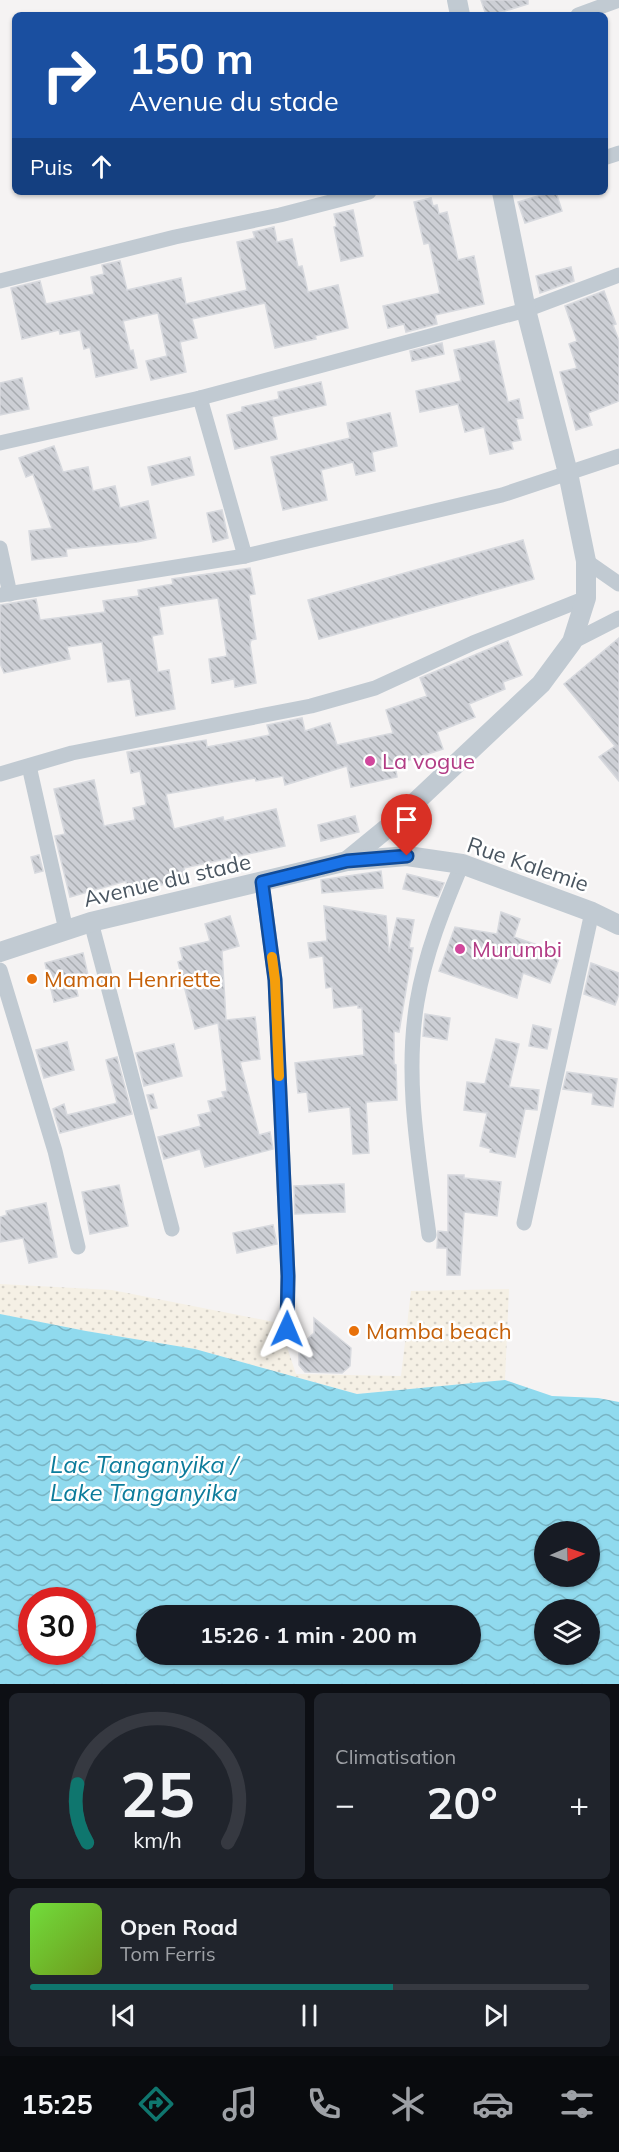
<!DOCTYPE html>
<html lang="fr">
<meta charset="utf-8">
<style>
body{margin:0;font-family:Mulish,sans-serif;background:#20242c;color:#f1f3f6;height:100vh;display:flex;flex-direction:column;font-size:22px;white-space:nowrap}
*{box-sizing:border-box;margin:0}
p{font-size:20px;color:#9ea1a6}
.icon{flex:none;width:33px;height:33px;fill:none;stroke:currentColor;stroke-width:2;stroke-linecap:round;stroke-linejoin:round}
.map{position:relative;height:1684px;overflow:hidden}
.panel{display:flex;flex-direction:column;gap:9px;padding:9px;background:#0d0f14;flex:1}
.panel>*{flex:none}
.hud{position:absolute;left:12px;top:12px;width:596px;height:183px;border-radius:9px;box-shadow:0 2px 4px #0004;background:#1a4fa0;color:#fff;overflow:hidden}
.needle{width:39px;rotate:88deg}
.controls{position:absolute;left:534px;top:1521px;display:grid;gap:12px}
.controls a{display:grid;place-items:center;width:66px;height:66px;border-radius:50%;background:#171b24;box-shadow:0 2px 4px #0004;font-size:30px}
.speed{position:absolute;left:18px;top:1587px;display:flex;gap:12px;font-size:30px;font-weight:700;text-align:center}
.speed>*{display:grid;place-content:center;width:78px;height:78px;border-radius:50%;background:#171b24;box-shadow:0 2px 4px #0004;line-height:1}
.speed .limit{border:9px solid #d22;background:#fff;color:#111}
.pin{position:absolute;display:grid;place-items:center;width:51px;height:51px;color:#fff;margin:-62px -26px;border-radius:50% 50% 50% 0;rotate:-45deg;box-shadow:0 0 6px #0007}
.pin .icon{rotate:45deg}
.me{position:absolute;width:66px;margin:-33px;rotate:1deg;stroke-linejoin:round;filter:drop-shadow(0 0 4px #0008)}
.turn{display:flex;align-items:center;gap:21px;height:126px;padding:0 18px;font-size:27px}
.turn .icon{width:78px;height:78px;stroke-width:2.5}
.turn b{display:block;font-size:42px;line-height:51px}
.then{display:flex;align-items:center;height:57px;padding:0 18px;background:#0003;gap:12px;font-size:22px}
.big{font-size:45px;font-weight:700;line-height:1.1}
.panel .tile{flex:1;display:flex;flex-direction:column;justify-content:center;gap:9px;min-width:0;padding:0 21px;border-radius:9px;background:#20242c}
.panel .dial{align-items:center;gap:0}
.dial svg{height:156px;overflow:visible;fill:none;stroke:#363941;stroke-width:7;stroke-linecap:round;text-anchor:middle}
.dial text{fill:#f1f3f6;stroke:none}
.song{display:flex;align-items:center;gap:18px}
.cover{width:72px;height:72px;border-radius:9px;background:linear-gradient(135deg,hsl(100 70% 55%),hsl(80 70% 35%))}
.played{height:6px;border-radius:3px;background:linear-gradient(90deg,#0f766e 65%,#363941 65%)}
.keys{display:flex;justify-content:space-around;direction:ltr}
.heat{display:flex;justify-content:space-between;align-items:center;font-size:33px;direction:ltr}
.panel .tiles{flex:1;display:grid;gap:9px;grid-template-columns:1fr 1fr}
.tile:last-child{grid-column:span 2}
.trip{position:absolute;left:136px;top:1605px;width:345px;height:60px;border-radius:30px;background:#171b24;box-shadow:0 2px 4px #0004;font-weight:700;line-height:60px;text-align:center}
.tabs{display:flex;height:96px;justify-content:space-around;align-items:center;background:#090b0e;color:#9ea1a6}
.tabs .icon{width:42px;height:42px}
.tabs .on{color:#0f766e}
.tabs b{font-size:27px;color:#f1f3f6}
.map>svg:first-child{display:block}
</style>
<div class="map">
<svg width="619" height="1684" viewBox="0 0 619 1684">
<defs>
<pattern id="sand-dots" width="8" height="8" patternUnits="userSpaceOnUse" patternTransform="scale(1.5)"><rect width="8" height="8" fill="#f5f0e5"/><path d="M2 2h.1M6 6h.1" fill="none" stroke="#d4d0c7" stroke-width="1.8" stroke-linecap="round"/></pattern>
<pattern id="water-waves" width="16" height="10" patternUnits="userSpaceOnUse" patternTransform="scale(1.5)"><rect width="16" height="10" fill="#90daee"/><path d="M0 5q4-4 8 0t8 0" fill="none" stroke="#78b4c4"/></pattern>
<pattern id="building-back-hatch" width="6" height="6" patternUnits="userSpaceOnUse" patternTransform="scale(1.5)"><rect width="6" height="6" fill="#cdcfd5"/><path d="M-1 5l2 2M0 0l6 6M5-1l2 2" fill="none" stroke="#a8abb0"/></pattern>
</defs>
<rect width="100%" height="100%" fill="#f5f3f3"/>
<polygon fill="url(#sand-dots)" points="0,1284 112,1290 279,1323 296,1374 401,1376 411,1291 509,1289 505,1380 357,1394 195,1349 86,1331 0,1314"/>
<path fill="url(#water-waves)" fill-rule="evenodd" d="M 0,1314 L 86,1331 L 195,1349 L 357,1394 L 505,1380 L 552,1396 L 598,1398 L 619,1402 L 619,1684 L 0,1684 ZM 544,1532 L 590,1532 L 590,1576 L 544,1576 ZM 32,1600 L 82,1600 L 82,1652 L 32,1652 ZM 544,1610 L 590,1610 L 590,1654 L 544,1654 ZM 147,1616 L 471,1616 L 471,1654 L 147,1654 Z"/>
<g fill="url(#building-back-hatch)" stroke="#d7d9de" stroke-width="1.5">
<polygon points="481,0 528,0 528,4 492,15 486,15"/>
<polygon points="551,192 556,192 562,211 525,223 518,202"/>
<polygon points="431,198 433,206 437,205 439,214 447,212 458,260 474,256 484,304 435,315 437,324 406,332 404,324 388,328 383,306 440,293 429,243 424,244 414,202"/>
<polygon points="353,210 363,256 341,261 334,227 337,226 334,214"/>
<polygon points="274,227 277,242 292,239 298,267 302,266 308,292 338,285 348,328 315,336 316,339 275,348 265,303 192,319 197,338 180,342 186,372 151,380 146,361 167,356 158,313 123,321 130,351 133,350 137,368 96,377 90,347 84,349 80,330 60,334 59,330 22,339 11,288 40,281 46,304 94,294 91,277 104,274 102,265 120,261 127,290 181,278 186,304 247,290 237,242 255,238 253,232"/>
<polygon points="571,267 574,281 540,293 536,276"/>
<polygon points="604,291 616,324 613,325 619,341 619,401 588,413 592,425 576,430 560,372 577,368 569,344 577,341 565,306"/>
<polygon points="494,341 508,402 519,399 523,418 516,419 521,440 511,442 513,449 490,454 484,427 465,432 458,404 420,412 416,391 461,381 454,350"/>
<polygon points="442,343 444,354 412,361 410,351"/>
<polygon points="22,378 29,409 0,415 0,383"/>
<polygon points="321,382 326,405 272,417 277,439 235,449 227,415 242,411 242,407 279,399 278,392"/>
<polygon points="390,413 397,446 372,452 375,471 356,475 353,462 321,470 327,500 283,510 271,457 350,438 347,423"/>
<polygon points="54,446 63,472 88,467 93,491 115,486 120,508 148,501 156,538 137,542 66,549 67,556 32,560 29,531 52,528 33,474 26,477 19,458"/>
<polygon points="190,457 194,475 152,485 148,467"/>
<polygon points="222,510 228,538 213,542 207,513"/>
<polygon points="523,540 534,579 319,639 308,600"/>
<polygon points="250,568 255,594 249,595 256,639 251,640 250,644 256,683 235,687 234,679 212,683 209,659 227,656 218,598 159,607 163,634 152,636 158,672 169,670 175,709 136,716 130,679 108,682 102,642 67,647 70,659 4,673 0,663 0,605 36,599 40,620 105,612 103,601 139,596 138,590 173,584 172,579"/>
<polygon points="619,638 619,781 599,757 615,746 564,684"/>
<polygon points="508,641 522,675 503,682 505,689 469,704 475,717 437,732 443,749 395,765 397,777 351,787 347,766 285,785 283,776 256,781 255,778 166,794 174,829 223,817 224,821 276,809 285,846 184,868 186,879 128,893 126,881 70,897 55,836 65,834 54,789 94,780 104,826 135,820 133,808 146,805 140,771 131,773 127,752 206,740 207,747 270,735 267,725 302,718 305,731 330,723 337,745 393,733 386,710 427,696 420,678"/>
<polygon points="355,816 359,832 321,841 318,825"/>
<polygon points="39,855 43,871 35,873 31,857"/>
<polygon points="381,871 383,888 322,893 321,880"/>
<polygon points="407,874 444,883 438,897 403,889"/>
<polygon points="324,906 386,916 389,953 397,918 414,920 409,948 413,948 399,1032 394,1031 394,1064 396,1065 397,1100 366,1102 369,1153 353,1154 350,1107 309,1112 307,1092 298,1093 295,1063 364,1055 362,1008 358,1008 358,1005 334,1008 332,987 326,988 323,956 310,958 308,943 327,941"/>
<polygon points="501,912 520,919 514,937 561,953 550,983 523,973 517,998 439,971 455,927 497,934"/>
<polygon points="230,916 239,946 222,951 226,1020 255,1017 260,1059 240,1062 259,1135 270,1132 273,1149 205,1167 200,1149 164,1159 158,1137 201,1126 198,1115 211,1112 208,1101 224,1097 222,1092 227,1091 218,1023 195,1029 178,962 183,960 180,948 210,941 205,924"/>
<polygon points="83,953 90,984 76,987 78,996 54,1002 45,963"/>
<polygon points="591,963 619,973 619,994 615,1005 584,994"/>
<polygon points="425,1014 450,1018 447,1040 423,1036"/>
<polygon points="533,1025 551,1029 547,1049 529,1046"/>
<polygon points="496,1039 519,1044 509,1087 539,1090 537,1110 525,1109 515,1157 490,1152 491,1149 480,1146 487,1113 464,1110 467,1082 485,1084"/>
<polygon points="67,1042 74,1070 44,1078 36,1050"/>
<polygon points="174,1044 182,1076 144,1086 136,1053"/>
<polygon points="117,1057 132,1114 60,1133 53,1109 64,1104 67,1115 117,1103 106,1060"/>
<polygon points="567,1072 617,1079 613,1107 592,1104 593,1093 563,1089"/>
<polygon points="153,1094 157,1108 151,1109 147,1095"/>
<polygon points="448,1175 464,1175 464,1178 501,1182 497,1216 464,1212 460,1275 447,1275 447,1248 437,1248 438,1231 448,1232"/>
<polygon points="344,1184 345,1212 295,1214 294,1186"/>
<polygon points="119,1185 128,1226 90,1234 82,1192"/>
<polygon points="46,1203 57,1257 29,1263 23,1238 0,1242 0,1217 7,1215 6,1211"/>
<polygon points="273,1225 277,1244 237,1253 233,1233"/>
<polygon points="314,1318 351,1348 350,1366 342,1373 305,1372 299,1365 299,1347 314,1333"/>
</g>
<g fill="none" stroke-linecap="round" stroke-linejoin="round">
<g stroke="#c1cad2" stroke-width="15">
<polyline points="578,15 619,0"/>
<polyline points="604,158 619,153"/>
<polyline points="0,281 175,237 280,215 369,192"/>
<polyline points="200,398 245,556"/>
<polyline points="0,443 200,398 423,338 526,310 619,275"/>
<polyline points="0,548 10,594"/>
<polyline points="586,561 619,584"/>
<polyline points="0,595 245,556 502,495 619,456"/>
<polyline points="572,642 619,618"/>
<polyline points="29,766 66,930"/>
<polyline points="0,774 72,753 311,706 375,688 473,643 586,598"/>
<polyline points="262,882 275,979 288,1277 287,1329"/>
<polyline points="91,922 172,1229"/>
<polyline points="0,970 55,1151 78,1247"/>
<polyline points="524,1223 592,912"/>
<path d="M 429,1235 C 419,1159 404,1079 417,1002 C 425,954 443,909 462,864"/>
</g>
<g stroke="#c1cad2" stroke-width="20">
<polyline points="457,0 460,15"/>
<polyline points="347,861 391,825 541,684 572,642 586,598 586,561 568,473 526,310 502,192"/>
<polyline points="0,952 91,922 347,861 407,856 462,864 592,912 619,925"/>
</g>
</g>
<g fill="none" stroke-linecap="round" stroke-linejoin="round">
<defs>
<polyline id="route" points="287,1329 288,1276 275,980 262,882 347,861 407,856"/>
</defs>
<use href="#route" stroke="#114b97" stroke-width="15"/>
<use href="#route" stroke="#1a73e8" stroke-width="10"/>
<polyline stroke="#f59e0b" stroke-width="10" points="272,957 275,980 279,1076"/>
</g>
<g fill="#d1479c" stroke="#fff" stroke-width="2">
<circle cx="370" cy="761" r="6"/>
<circle cx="460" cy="949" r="6"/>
</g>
<g fill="#e8710a" stroke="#fff" stroke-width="2">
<circle cx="32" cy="979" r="6"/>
<circle cx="354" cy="1331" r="6"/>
</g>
<g text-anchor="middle" stroke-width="5" stroke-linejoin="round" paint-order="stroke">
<g font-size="22" fill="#b23c85" stroke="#fff" text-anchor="start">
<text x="382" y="769">La vogue</text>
<text x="472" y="957">Murumbi</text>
</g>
<g font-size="22" fill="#4a5661" stroke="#fff">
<text transform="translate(528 864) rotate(19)" y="8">Rue Kalemie</text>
<text transform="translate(167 880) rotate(-13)" y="8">Avenue du stade</text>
</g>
<g font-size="22" fill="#c56008" stroke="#fff" text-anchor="start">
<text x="44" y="987">Maman Henriette</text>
<text x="366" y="1339">Mamba beach</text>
</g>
<g font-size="24" font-style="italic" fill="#0c7c9b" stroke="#fff">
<text x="144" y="1473">Lac Tanganyika /<tspan x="144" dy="28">Lake Tanganyika</tspan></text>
</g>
</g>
</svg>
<div class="controls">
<a><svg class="needle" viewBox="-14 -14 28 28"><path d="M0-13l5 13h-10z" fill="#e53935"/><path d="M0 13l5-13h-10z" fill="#9ea1a6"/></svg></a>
<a><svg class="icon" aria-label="layers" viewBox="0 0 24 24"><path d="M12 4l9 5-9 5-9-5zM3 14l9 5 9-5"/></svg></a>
</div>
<div class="speed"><div class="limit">30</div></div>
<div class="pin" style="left:407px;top:856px;background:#d93025"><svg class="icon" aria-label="arrive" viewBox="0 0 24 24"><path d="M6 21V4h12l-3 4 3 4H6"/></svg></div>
<svg class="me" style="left:287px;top:1329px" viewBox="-20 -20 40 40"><path d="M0-17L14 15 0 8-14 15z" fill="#1a73e8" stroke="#fff" stroke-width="4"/></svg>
<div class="trip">15:26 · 1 min · 200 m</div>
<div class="hud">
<div class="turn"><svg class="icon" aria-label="right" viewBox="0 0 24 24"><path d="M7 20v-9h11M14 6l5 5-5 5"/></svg><div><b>150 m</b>Avenue du stade</div></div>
<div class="then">Puis<svg class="icon" aria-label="ahead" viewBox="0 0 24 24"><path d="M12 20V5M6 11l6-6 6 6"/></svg></div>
</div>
</div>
<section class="panel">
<div class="tiles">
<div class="tile dial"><svg viewBox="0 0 100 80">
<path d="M14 69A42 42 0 1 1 86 69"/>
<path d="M14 69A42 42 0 0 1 9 39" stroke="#0f766e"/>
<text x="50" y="56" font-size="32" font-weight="700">25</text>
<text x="50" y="72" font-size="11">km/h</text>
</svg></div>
<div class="tile"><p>Climatisation</p>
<div class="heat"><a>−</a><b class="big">20°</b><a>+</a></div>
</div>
<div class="tile">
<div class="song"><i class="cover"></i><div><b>Open Road</b><p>Tom Ferris</p></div></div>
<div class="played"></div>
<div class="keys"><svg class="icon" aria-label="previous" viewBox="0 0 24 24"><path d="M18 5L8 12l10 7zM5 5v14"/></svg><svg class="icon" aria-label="pause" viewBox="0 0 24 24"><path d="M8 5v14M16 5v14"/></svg><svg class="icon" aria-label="next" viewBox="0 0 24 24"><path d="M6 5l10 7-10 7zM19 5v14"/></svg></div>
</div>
</div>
</section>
<nav class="tabs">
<b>15:25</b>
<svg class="icon on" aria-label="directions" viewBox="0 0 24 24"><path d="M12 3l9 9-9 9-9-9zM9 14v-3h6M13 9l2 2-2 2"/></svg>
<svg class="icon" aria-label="music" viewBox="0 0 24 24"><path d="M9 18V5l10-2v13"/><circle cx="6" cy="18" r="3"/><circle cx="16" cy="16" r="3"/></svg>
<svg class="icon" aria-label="phone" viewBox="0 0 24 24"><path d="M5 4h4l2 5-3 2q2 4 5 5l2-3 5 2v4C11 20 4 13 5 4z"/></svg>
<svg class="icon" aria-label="climate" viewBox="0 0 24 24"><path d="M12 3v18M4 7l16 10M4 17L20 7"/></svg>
<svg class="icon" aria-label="car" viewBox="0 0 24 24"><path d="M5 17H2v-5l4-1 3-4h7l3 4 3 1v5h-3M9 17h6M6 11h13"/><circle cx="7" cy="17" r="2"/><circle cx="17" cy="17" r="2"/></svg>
<svg class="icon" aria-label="filters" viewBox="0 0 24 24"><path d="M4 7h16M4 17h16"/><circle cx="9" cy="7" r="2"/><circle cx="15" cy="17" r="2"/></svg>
</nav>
